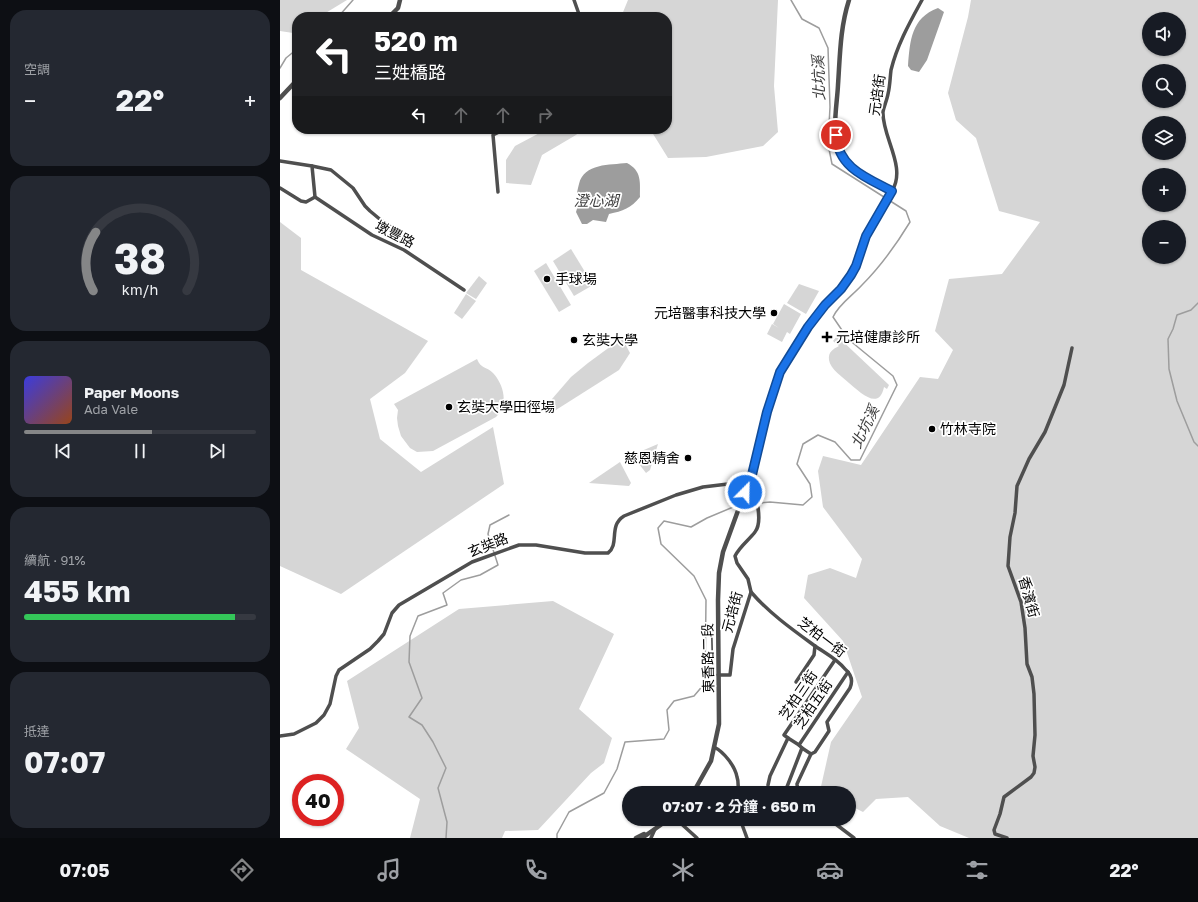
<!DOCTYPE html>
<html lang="zh-TW">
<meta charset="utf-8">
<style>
body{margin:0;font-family:"Golos Text","Noto Sans TC",sans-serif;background:#242831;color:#f1f3f6;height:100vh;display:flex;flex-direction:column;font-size:15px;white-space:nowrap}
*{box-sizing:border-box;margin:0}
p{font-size:13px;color:#9ea1a6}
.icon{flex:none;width:22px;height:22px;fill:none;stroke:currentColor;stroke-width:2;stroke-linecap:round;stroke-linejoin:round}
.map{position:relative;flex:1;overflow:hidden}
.details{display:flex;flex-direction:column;gap:10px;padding:10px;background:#0d0f14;width:280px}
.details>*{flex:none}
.banner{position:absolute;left:12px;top:12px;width:380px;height:122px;border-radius:16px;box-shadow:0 1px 3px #0004;background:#202124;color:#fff;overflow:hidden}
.tools{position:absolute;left:862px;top:12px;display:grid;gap:8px}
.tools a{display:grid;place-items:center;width:44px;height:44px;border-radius:50%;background:#171b24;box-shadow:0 1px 3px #0004;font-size:20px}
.speed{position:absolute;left:12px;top:774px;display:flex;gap:8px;font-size:20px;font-weight:700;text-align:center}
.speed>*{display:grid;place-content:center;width:52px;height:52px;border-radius:50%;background:#171b24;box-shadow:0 1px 3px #0004;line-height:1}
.speed .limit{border:6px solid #d22;background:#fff;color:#111}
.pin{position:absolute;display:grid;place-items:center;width:34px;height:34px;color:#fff;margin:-17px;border:2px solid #fff;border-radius:50%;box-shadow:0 1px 4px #0007}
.me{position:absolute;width:44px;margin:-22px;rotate:23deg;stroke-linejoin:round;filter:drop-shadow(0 0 3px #0008)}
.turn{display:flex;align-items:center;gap:14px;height:84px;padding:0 16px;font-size:18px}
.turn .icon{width:52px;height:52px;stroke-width:2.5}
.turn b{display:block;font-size:28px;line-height:34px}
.lanes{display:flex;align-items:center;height:38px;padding:0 16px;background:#0003;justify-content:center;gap:20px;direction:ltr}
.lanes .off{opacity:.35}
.big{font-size:30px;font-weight:700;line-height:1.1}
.details .widget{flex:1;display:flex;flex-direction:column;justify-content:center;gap:6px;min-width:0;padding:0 14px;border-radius:16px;background:#242831}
.details .dial{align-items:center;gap:0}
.dial svg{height:104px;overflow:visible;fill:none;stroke:#363941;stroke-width:7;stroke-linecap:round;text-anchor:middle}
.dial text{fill:#f1f3f6;stroke:none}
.song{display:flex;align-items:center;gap:12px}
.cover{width:48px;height:48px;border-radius:6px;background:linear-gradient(135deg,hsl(240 70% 55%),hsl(20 70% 35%))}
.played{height:4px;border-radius:2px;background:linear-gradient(90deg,#858687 55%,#363941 55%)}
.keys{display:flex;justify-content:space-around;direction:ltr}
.heat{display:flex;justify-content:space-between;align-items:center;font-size:22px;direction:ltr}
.charge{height:6px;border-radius:3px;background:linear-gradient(90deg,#34c759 91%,#363941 0)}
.trip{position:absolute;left:342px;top:786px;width:234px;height:40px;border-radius:20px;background:#171b24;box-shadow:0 1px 3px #0004;font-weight:700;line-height:40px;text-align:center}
.dock{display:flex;height:64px;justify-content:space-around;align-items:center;background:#090b0e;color:#9ea1a6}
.dock .icon{width:28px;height:28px}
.dock .current{color:#858687}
.dock b{font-size:18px;color:#f1f3f6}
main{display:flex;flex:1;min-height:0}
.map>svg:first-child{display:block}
</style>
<main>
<section class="details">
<div class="widget"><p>空調</p>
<div class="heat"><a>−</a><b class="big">22°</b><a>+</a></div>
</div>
<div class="widget dial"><svg viewBox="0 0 100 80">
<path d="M14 69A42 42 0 1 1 86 69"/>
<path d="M14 69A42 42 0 0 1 16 24" stroke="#858687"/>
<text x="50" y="56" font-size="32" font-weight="700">38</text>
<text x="50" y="72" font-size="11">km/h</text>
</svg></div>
<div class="widget">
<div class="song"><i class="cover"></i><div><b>Paper Moons</b><p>Ada Vale</p></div></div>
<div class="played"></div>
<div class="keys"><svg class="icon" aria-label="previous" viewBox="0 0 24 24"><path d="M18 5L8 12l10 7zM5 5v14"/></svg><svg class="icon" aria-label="pause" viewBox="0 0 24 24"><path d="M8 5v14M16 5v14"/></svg><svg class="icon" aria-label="next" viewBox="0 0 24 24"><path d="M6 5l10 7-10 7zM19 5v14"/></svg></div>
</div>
<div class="widget"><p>續航 · 91%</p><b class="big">455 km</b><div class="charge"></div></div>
<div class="widget"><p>抵達</p><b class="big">07:07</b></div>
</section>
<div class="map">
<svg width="918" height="838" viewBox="0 0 918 838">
<rect width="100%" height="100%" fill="#fff"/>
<g fill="#d6d6d6" fill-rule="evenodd">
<polygon points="0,0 67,0 39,17 17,17 17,31 13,33 0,31"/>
<polygon points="348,0 498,0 494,86 498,132 483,146 426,157 388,158 370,129 387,129 387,17 341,17"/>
<path d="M 691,0 L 918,0 L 918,838 L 689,838 L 660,826 L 628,797 L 596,799 L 583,812 L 569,805 L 569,793 L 543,793 L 540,791 L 551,742 L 582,697 L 563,641 L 524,598 L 528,575 L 550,568 L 576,578 L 582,559 L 543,507 L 538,471 L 543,456 L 581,465 L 640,377 L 658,379 L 673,350 L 655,331 L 669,279 L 722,274 L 760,222 L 719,211 L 696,138 L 676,120 L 668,93 L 688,17 ZM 869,19 L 899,19 L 899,49 L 869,49 ZM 869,71 L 899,71 L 899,101 L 869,101 ZM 869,123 L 899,123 L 899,153 L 869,153 ZM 869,175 L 899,175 L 899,205 L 869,205 ZM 869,227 L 899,227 L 899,257 L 869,257 Z"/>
<polygon points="267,129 302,129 296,135 262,155 251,185 226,183 226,160 235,146"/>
<polygon points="0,222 21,238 21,270 148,341 125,373 90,399 100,439 141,472 213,427 224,484 61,594 0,566"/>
<polygon points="291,249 313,285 294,296 273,261"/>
<polygon points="266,263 291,305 279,312 254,271"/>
<polygon points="199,276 207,283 196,299 186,293"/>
<polygon points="519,284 539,291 526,314 507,303"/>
<polygon points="186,294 196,301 182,319 174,313"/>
<polygon points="504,304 521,314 510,334 507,332 502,342 487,334 492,324 499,328 493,324"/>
<path d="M 557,336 L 609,385 L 607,389 L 604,387 C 599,412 579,391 569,383 C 563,377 550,369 549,360 C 548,352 553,349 559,346 L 553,341 Z"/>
<polygon points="342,338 350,353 339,370 268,415 272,399 291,377 308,363"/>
<path d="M 197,359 C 201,369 206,366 213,373 C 224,385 229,405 216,417 L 153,451 L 137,452 L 130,448 L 121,436 L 118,426 L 117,418 L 118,410 L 114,404 Z"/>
<polygon points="378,444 370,470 366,473 352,455"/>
<polygon points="340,462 351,483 349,486 309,483"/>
<polygon points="273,601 334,634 299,709 332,738 324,763 311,773 258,830 225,831 222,838 130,838 140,799 66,749 79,728 67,681 179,609"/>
</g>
<g fill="#9d9d9d">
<path d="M 658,8 L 664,12 L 647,60 L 639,72 L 631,70 L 628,66 C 630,41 631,18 658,8 Z"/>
<path d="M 347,163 C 362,171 360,182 360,197 C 351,208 343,211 329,214 L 326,222 L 313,220 L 307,224 L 302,224 L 296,212 L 299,202 C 296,195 297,192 299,184 C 304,163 330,165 347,163 Z"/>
</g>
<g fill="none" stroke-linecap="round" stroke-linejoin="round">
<g stroke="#9d9d9d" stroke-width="1.5">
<polyline points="58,17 73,0"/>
<polyline points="0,68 6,58 17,49"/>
<polyline points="918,303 911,310 897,315 893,329 888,339 889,369 897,401 914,442 918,446"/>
<path d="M 462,505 L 490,502 L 523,505 L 532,497 L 530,484 L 517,464 L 523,444 L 538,435 L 555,442 L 571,460 L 580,460 L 617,385 L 613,376 L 568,339 L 553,317 C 559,304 572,296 582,285 C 601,266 616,245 630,222 L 626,211 L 552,164 L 548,144 L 550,107 L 548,48 L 539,28 L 522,19 L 511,0"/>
<polyline points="166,838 167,822 158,788 166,768 153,742 142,725 129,717 142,698 129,662 130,636 138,616 167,605 163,593 181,580 200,575 218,565 208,534 210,525 229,515"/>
<polyline points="277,838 277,834 289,812 324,793 337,769 345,742 384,739 389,730 387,710 394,701 414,696 425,683 426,600 414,576 381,544 378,528 384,521 411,527 427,518 458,505"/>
</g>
<g stroke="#4f4f4f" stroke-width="3.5">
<polyline points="294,0 300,17"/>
<polyline points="0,161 32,166 35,197 92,235 124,250 184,290"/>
<polyline points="32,166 51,170 73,188 85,206 90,211 102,221 118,232"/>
<polyline points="0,188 21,201 26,202 35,197"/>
<path d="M 612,191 C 627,167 602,137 603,112 C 604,106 607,100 608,94 C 610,86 610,78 611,70 C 617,45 630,22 642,0"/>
<polyline points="218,192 213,135 225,129"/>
<path d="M 471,592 C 489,613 513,630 535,646 C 545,653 557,659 565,669 C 571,674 573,681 570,688 L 547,722 L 549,731 L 535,752 L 531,754 L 517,784 L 518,793"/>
<polyline points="516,682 534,655 535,646"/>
<path d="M 0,736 L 14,734 L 36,723 L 44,715 L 50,704 L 56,676 L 59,670 L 90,649 L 98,641 L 104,634 L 112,613 L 119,605 L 192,562 L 239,545 L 256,545 L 305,553 L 328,553 C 340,544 328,526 344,516 L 396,495 L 423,487 L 448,484 L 471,479 C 475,492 484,521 475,532 C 469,540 460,546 455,556 L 457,563 L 468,579 L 471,592 L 453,649 L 450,675 L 438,675"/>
<polyline points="508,738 519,745"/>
<path d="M 434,747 C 444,752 455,766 457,777 C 459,782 458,788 458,793"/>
<polyline points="522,748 531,754"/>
<polyline points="488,785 490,776 508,738 504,735 555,660"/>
<polyline points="505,792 522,748 519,745 568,672"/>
<polyline points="396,819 417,838"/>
<polyline points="460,819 467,838"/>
<polyline points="549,819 574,838"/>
<polyline points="371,838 375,829"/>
<polyline points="727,838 715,834 714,830 720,814 724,797 751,777 754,773 755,767 753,756 755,735 754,694 752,677 747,664 745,628 741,602 728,566 730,537 735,513 737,486 749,459 765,432 784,385 792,348"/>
</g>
<g stroke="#4f4f4f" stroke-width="4.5">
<polyline points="109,17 118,8 120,0"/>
<polyline points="0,98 17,80"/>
<path d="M 413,793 L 431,761 L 439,724 L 438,600 L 439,573 L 443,552 L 464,494 L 471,479 L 487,412 L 500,372 L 528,327 L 545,305 L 561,289 L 571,275 L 576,266 L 586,236 L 612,191 C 596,183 571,174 562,157 C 550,137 557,107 558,85 C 560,56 560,28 569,0"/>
<polyline points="356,838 364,834"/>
<polyline points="362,838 389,819"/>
</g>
</g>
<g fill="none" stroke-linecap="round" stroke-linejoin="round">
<defs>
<path id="route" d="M 465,492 L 471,479 L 487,412 L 500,372 L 528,327 L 545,305 L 561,289 L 571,275 L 576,266 L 586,236 L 612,191 C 587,178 558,168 556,135"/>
</defs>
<use href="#route" stroke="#114b97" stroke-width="10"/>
<use href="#route" stroke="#1a73e8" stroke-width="7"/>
</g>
<g fill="#000" stroke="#fff" stroke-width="1.5">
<circle cx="267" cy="279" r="4"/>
<circle cx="494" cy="313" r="4"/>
<path d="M545 331h4v4h4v4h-4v4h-4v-4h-4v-4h4z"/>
<circle cx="294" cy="340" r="4"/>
<circle cx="169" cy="407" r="4"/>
<circle cx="652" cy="429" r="4"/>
<circle cx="408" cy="458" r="4"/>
</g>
<g text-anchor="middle" stroke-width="3.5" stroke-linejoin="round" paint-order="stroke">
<g font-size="14" fill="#000" stroke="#fff">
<text transform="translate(597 95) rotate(-82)" y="5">元培街</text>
<text transform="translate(115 234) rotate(27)" y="5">墩豐路</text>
<text transform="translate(208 545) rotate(-22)" y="5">玄奘路</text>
<text transform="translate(749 597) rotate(75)" y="5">香濱街</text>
<text transform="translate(452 612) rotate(-75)" y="5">元培街</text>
<text transform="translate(542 637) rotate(37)" y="5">芝柏一街</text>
<text transform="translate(428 658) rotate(-91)" y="5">東香路二段</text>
<text transform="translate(518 695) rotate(-56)" y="5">芝柏三街</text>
<text transform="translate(533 704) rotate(-56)" y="5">芝柏五街</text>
</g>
<g font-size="14" fill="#000" stroke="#fff" text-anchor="start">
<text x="275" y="284">手球場</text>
<text x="486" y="318" text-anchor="end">元培醫事科技大學</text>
<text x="556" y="342">元培健康診所</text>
<text x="302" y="345">玄奘大學</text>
<text x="177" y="412">玄奘大學田徑場</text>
<text x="660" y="434">竹林寺院</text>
<text x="400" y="463" text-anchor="end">慈恩精舍</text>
</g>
<g font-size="15" font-style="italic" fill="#3e3e3e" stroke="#fff">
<text transform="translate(539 78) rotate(-92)" y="5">北坑溪</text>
<text x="316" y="206">澄心湖</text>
<text transform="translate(585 427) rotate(-64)" y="5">北坑溪</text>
</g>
</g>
</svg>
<div class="tools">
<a><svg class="icon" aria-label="sound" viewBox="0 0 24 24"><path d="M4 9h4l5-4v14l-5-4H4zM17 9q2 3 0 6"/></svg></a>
<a><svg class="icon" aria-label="search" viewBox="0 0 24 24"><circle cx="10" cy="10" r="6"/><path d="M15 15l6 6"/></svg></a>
<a><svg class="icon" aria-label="layers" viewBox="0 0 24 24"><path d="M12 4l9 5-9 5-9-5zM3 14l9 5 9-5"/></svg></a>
<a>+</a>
<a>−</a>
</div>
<div class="speed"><div class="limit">40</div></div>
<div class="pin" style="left:556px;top:135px;background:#d93025"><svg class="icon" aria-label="arrive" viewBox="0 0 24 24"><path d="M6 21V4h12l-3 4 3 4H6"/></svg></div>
<svg class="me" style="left:465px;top:492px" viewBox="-20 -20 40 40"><circle r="17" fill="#1a73e8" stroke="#fff" stroke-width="3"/><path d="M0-11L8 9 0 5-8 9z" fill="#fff"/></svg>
<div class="trip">07:07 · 2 分鐘 · 650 m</div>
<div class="banner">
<div class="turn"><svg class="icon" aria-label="left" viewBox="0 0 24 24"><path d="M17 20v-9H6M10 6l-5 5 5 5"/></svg><div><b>520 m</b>三姓橋路</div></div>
<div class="lanes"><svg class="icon" aria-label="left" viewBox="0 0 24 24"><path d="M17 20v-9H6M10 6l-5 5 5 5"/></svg><svg class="icon off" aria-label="ahead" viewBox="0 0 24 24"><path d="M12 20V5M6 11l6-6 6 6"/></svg><svg class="icon off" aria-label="ahead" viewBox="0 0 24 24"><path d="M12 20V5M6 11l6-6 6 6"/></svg><svg class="icon off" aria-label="right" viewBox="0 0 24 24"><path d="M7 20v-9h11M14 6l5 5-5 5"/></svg></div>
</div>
</div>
</main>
<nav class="dock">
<b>07:05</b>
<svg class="icon current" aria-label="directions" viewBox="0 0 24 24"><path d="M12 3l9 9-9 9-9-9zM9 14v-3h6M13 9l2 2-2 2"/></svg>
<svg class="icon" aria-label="music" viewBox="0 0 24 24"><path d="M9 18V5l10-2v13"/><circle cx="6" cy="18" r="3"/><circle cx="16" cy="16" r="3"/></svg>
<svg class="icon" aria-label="phone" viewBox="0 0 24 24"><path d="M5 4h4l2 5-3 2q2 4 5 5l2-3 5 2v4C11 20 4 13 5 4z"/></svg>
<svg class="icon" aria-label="climate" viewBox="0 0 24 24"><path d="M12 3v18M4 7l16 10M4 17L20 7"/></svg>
<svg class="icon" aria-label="car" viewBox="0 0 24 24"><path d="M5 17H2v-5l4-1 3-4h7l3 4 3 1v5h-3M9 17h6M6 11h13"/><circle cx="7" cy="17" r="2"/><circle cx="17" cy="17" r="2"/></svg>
<svg class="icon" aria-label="filters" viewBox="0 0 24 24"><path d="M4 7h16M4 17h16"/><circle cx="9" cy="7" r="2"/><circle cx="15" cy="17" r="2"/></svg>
<b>22°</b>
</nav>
